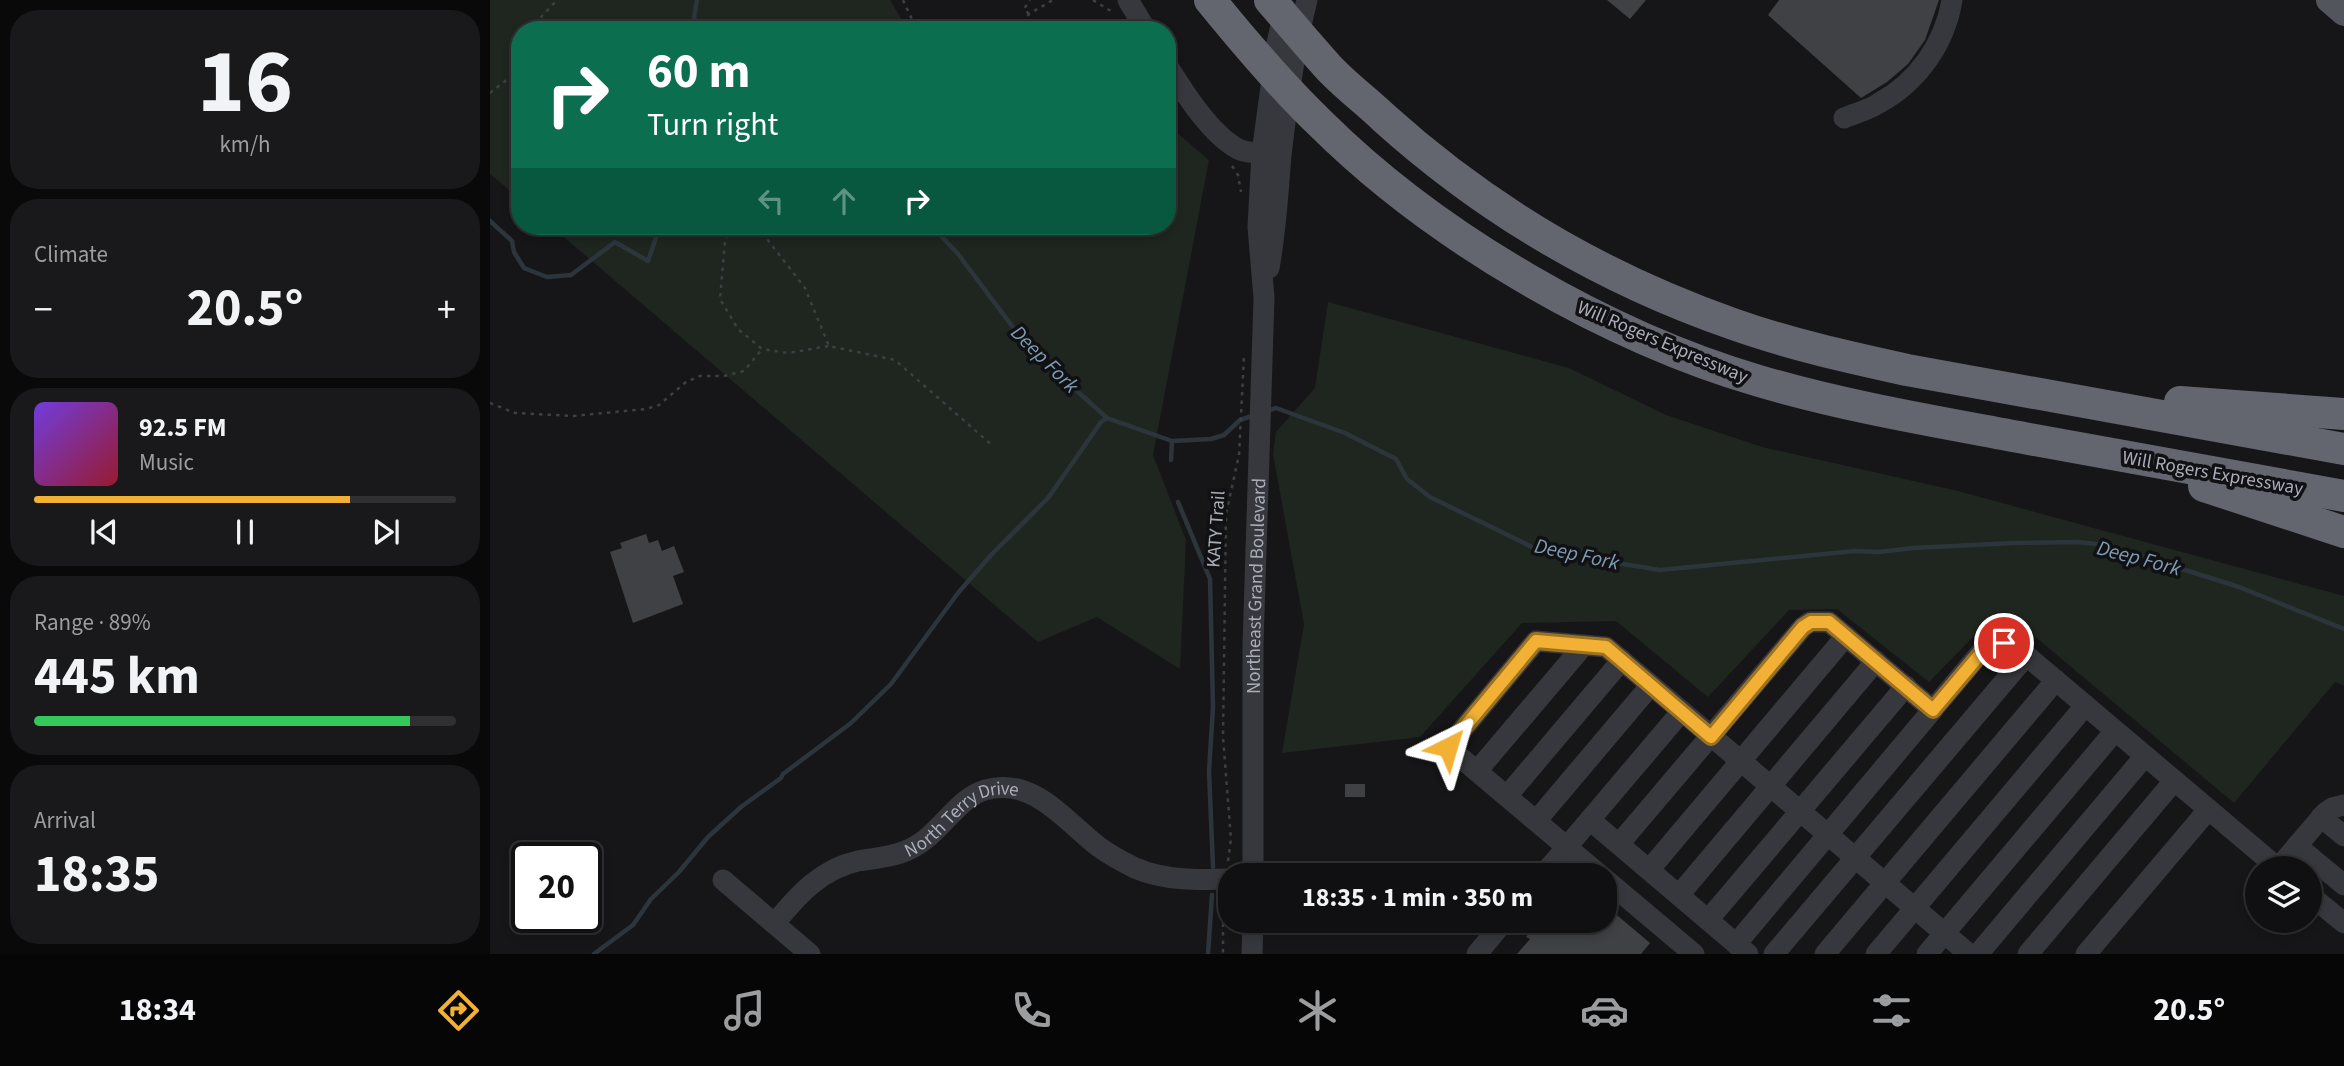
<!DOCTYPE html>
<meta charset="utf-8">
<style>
body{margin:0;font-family:"Source Sans 3",sans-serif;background:#19191b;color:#f1f3f6;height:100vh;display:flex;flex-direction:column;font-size:26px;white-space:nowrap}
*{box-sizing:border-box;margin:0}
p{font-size:23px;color:#9c9d9f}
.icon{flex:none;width:38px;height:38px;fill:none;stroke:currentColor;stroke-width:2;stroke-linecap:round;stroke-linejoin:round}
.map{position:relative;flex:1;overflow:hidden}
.drawer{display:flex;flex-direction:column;gap:10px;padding:10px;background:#09090a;width:490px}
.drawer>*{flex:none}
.guide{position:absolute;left:21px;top:21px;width:665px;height:214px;border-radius:28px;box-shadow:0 4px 10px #0003,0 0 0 2px #303032;background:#0b6e4f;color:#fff;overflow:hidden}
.tools{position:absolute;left:1755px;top:856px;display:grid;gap:14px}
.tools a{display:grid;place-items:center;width:77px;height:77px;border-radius:50%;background:#101012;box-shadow:0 4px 10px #0003,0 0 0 2px #303032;font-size:35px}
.speed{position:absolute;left:21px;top:842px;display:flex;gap:14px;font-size:35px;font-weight:700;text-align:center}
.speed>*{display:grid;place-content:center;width:91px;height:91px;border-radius:50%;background:#101012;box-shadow:0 4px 10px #0003,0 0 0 2px #303032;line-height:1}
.speed .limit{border:4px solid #111;border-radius:10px;background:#fff;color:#111}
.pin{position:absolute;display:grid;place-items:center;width:60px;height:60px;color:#fff;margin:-30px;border:4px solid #fff;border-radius:50%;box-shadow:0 2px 7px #0007}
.me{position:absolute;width:77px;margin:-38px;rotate:40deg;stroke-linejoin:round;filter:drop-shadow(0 0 5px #0008)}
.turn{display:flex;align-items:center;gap:24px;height:147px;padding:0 21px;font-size:32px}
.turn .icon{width:91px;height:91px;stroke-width:2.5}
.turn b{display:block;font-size:49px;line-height:60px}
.lanes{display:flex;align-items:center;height:66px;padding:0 21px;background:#0003;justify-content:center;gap:35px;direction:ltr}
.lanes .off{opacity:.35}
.big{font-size:52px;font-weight:700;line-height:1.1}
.drawer .tile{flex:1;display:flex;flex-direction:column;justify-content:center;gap:10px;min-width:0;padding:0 24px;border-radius:28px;background:#19191b}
.drawer .dial{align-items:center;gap:0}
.dial b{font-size:91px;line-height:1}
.song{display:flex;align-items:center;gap:21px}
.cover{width:84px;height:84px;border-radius:10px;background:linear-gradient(135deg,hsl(260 70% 55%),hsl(350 70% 35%))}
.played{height:7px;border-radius:4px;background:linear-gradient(90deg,#f2b134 75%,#303032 75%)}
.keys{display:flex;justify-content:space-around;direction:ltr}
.heat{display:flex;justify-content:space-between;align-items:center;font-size:38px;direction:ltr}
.charge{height:10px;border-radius:5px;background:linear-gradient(90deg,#34c759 89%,#303032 0)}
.trip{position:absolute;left:728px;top:863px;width:399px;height:70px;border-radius:28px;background:#101012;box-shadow:0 4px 10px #0003,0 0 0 2px #303032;font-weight:700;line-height:70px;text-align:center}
.tabs{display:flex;height:112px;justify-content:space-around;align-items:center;background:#060607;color:#9c9d9f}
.tabs .icon{width:49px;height:49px}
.tabs .selected{color:#f2b134}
.tabs b{font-size:32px;color:#f1f3f6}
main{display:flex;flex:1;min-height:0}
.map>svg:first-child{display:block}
</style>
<main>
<section class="drawer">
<div class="tile dial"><b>16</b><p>km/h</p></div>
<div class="tile"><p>Climate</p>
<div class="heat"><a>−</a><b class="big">20.5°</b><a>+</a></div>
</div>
<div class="tile">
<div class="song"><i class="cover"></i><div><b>92.5 FM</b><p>Music</p></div></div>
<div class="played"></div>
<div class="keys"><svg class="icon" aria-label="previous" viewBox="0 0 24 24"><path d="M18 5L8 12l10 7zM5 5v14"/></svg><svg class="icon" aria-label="pause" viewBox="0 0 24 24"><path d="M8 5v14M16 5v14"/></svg><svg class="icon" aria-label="next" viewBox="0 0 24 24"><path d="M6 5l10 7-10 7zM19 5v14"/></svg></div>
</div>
<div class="tile"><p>Range · 89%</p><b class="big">445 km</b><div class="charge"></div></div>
<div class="tile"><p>Arrival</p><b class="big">18:35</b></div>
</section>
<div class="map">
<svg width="1854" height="954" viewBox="0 0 1854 954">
<rect width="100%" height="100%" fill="#161618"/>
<g fill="#1e261f">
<polygon points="0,0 400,0 418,30 30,30 30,199 0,174"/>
<polygon points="680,127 719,160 663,455 696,540 690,669 607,617 548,642 61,226 677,226 677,131"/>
<polygon points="838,302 1079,368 1176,415 1272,447 1468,491 1854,596 1854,686 1845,682 1744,803 1538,631 1489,631 1439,682 1347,609 1299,610 1218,697 1126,621 1032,623 930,737 792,753 814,624 783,454 786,432 825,388"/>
</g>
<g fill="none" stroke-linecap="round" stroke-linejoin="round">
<g stroke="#2c353c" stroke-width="4.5">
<polyline points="207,0 204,18 209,30"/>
<polyline points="0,221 22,241 24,252 34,268 57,277 81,275 125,242 158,261 170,226"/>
<polyline points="442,226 468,254 537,346 617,418 682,441 721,439 734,435 750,420 765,415"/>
<polyline points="777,411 786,408 855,433 906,459 917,479 940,497 1048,550 1170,570 1365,551 1389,552 1423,548 1524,543 1587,542 1616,545 1749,587 1854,629"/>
<polyline points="681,460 682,441"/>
<polyline points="688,502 720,579 723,707 719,771 723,867"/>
<polyline points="104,954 143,925 161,899 189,872 218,837 251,807 291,778 293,774 361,723 401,684 468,593 502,554 558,498 611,422 617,418"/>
<polyline points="718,954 722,895"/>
</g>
</g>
<g fill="#404145">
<polygon points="1117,0 1156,0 1140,19"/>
<polygon points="1289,0 1449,0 1435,40 1418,64 1397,82 1371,98 1278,15"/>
<polygon points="156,534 159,543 168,540 172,551 184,546 194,572 183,576 193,604 143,623 120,552 132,548 130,543"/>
<rect x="855" y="784" width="20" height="13"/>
<polygon points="1115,905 1160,943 1151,954 1027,954 1040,939 1036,937 1050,920 1115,920"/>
</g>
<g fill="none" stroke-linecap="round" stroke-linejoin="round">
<g stroke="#3d3f44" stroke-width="2.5" stroke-dasharray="3.5 5" stroke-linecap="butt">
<polyline points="413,0 427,30"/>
<polyline points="603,0 624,13"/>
<polyline points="539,14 534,9 540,0"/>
<polyline points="39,30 67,0"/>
<polyline points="528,30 539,14 563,0"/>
<polyline points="0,93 24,74 30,49"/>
<polyline points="742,166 748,175 751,192"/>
<polyline points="240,226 235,241 230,299 248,329 272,349 298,353 339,346"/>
<polyline points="267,226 315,288 339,346 405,360 503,446"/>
<polyline points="0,403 25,413 83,416 156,409 169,405 196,382 210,376 234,376 254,371 272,349"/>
<polyline points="738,861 741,839 733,737 736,514 749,455 754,356"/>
<polyline points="733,898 733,954"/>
</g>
<g stroke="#37383d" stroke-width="21">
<polyline points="638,0 656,30"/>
<path d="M 677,65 C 694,92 720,134 748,149 C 758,154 775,153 786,154"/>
<path d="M 1354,118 C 1366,113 1379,110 1389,103 C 1428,82 1455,43 1462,0"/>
<path d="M 779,268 C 786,230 788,193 791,155 C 797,103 804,51 817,0"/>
<polyline points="987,771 1094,645"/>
<polyline points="1017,796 1132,660"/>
<polyline points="1831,817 1854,836"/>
<polyline points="1100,820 1258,954"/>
<polyline points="1046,821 1161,685"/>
<polyline points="1129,844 1313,627 1320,622 1339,622 1443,710"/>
<polyline points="1807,846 1854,885"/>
<polyline points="1788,868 1835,813 1842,808 1854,805"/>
<polyline points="1159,870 1356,636"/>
<path id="s1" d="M 763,875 L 763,645 L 774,298 L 768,227 L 772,153 L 787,43 L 795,8"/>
<polyline points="1053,875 1192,711"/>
<polyline points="1110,875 958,747 1046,641 1116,647 1479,954"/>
<polyline points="1115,879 1204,954"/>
<polyline points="233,880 320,954"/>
<polyline points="1189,895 1386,661"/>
<polyline points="1820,895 1854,923"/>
<polyline points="1218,920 1416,686"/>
<path id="s2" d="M 285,923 C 308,895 331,869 368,861 C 386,858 404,857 420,849 C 450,835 467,798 495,790 C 543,776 575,821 609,847 C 620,855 633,862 645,868 C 675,881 709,880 740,879"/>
<polyline points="1246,944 1492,651 1505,643 1524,645 1788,868"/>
<polyline points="762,954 763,920"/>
<polyline points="987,954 1015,920"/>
<polyline points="1284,954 1536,656"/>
<polyline points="1335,954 1566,680"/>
<polyline points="1386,954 1595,706"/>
<polyline points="1437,954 1625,731"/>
<polyline points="1488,954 1655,756"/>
<polyline points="1538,954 1684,781"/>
<polyline points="1596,954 1718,810"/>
</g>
<polyline stroke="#53555c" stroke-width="26" points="1839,0 1854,13"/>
<g stroke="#63666e" stroke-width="32">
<path d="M 720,0 C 755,43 791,86 831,124 C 945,237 1116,336 1269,381 C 1357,407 1449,422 1539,439 C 1644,458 1749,477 1854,496"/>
<path d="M 780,0 C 800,23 819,46 839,68 C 856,86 876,101 894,118 C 995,209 1114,279 1243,324 C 1299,344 1358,357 1417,370 L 1854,449"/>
<polyline points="1690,402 1854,414"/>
<polyline points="1714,486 1854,532"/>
</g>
</g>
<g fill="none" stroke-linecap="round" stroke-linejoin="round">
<defs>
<polyline id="route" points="958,747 1046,641 1116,647 1221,737 1313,627 1321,622 1339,622 1443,710 1492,652 1505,643 1514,643"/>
</defs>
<use href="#route" stroke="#9d7322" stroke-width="18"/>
<use href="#route" stroke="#f2b134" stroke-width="12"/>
</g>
<g text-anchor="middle" stroke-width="7" stroke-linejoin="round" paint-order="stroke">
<g font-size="19" fill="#a8adb8" stroke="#111113">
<text transform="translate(1173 341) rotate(23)" y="7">Will Rogers Expressway</text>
<text transform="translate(1723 472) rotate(10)" y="7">Will Rogers Expressway</text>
<text transform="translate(725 529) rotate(-86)" y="7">KATY Trail</text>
<text dy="7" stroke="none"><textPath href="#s1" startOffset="289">Northeast Grand Boulevard</textPath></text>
<text dy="7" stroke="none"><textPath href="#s2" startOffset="222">North Terry Drive</textPath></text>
</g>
<g font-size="21" font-style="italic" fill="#7f9bb3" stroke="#111113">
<text transform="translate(555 359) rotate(45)" y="7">Deep Fork</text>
<text transform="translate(1087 554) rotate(12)" y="7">Deep Fork</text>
<text transform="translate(1649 558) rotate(15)" y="7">Deep Fork</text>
</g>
</g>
</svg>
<div class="tools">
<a><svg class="icon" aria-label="layers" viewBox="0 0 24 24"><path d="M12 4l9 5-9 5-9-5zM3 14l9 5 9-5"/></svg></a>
</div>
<div class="speed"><div class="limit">20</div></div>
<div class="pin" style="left:1514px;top:643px;background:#d93025"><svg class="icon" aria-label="arrive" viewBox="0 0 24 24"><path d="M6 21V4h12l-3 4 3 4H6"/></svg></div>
<svg class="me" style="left:958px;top:747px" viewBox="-20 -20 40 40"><path d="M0-17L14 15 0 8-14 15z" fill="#f2b134" stroke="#fff" stroke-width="4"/></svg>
<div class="trip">18:35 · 1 min · 350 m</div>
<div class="guide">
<div class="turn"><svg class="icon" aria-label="right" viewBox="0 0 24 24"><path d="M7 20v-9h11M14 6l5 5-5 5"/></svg><div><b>60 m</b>Turn right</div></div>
<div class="lanes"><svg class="icon off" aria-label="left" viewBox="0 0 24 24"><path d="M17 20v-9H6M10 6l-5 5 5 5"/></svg><svg class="icon off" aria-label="ahead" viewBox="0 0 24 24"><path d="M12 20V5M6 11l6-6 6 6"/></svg><svg class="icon" aria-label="right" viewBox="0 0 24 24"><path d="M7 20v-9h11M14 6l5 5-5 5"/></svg></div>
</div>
</div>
</main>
<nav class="tabs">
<b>18:34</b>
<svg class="icon selected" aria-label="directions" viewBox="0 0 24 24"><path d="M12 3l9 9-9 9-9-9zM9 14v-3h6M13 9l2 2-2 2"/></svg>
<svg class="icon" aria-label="music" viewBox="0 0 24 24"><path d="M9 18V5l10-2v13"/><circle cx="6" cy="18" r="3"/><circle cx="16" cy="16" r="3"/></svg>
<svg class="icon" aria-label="phone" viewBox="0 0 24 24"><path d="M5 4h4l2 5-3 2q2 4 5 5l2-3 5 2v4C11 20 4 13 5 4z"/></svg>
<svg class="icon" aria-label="climate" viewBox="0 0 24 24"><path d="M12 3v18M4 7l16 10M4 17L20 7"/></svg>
<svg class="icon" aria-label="car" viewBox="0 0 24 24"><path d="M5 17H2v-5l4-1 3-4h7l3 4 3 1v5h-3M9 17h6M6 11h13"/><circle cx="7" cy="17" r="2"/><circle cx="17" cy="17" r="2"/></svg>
<svg class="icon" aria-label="filters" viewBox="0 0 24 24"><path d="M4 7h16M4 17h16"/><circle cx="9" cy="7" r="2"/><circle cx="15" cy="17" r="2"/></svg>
<b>20.5°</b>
</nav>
